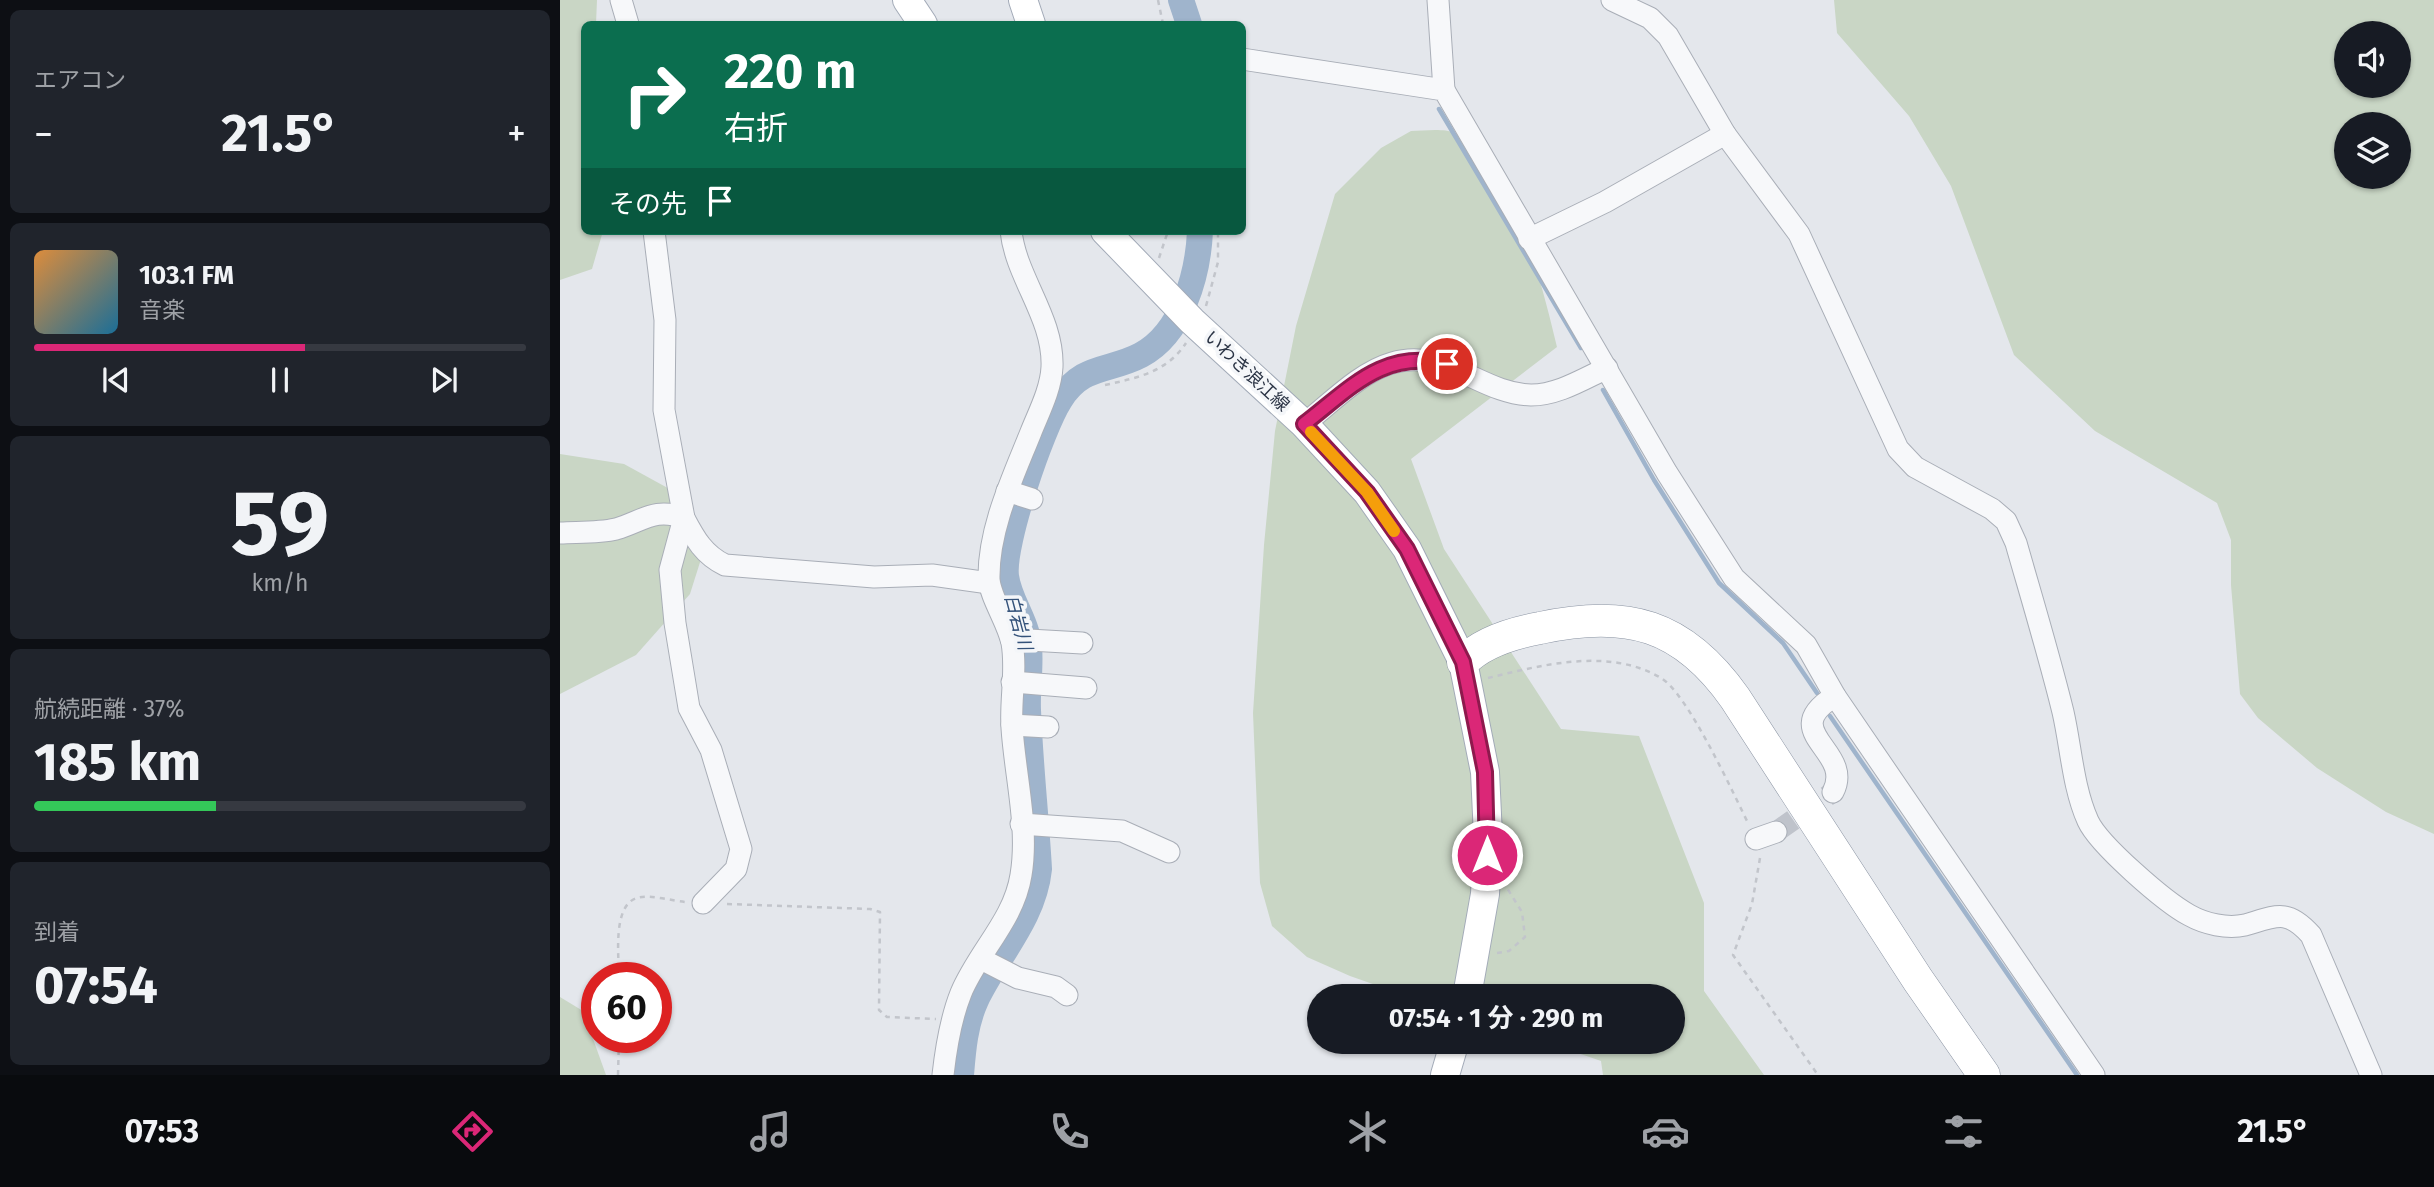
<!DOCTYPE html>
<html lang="ja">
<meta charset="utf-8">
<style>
body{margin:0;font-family:"Fira Sans","Noto Sans JP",sans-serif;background:#20242c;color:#f1f3f6;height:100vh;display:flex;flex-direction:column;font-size:26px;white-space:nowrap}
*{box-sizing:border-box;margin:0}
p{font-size:23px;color:#9ea1a6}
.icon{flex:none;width:38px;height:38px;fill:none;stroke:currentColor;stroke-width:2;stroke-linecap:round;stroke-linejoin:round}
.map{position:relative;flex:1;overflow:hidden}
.details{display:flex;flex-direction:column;gap:10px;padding:10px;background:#0d0f14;width:560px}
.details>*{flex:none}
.top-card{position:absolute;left:21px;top:21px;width:665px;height:214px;border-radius:10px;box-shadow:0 2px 5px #0004;background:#0b6e4f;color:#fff;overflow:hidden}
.tools{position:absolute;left:1774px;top:21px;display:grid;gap:14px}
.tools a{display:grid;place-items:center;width:77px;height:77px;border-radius:50%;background:#171b24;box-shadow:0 2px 5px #0004;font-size:35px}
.speed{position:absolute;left:21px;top:962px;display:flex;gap:14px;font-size:35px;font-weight:700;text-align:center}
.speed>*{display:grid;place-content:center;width:91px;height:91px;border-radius:50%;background:#171b24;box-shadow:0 2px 5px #0004;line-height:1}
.speed .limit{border:10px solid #d22;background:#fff;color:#111}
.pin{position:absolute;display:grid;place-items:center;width:60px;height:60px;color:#fff;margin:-30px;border:4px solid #fff;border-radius:50%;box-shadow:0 2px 7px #0007}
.me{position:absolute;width:77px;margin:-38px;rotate:0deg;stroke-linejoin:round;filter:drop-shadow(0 0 5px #0008)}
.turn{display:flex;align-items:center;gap:24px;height:147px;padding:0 28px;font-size:32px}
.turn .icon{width:91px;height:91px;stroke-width:2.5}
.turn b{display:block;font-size:49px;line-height:60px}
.then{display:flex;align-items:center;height:66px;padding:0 28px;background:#0003;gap:14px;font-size:26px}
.big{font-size:52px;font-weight:700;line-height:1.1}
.details .widget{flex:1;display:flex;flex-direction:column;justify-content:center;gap:10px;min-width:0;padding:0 24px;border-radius:10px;background:#20242c}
.details .dial{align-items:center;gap:0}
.dial b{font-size:91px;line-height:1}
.song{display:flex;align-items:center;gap:21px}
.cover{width:84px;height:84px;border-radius:10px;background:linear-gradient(135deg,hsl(30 70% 55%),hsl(200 70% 35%))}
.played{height:7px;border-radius:4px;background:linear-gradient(90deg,#db2777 55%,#363941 55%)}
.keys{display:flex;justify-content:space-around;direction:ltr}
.heat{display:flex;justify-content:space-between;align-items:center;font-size:38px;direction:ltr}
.charge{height:10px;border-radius:5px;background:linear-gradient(90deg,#34c759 37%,#363941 0)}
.trip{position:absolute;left:747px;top:984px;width:378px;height:70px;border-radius:35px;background:#171b24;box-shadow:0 2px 5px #0004;font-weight:700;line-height:70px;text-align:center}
.tabs{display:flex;height:112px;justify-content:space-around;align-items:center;background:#090b0e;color:#9ea1a6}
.tabs .icon{width:49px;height:49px}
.tabs .active{color:#db2777}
.tabs b{font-size:32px;color:#f1f3f6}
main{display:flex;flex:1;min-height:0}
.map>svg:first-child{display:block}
</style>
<main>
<section class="details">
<div class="widget"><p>エアコン</p>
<div class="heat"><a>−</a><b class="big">21.5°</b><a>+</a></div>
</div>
<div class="widget">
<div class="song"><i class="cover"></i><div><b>103.1 FM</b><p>音楽</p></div></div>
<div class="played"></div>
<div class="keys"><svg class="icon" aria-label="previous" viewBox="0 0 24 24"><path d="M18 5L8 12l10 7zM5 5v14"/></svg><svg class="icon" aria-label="pause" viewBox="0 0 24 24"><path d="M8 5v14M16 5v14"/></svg><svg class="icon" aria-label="next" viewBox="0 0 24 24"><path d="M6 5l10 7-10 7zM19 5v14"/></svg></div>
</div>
<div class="widget dial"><b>59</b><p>km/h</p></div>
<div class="widget"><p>航続距離 · 37%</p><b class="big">185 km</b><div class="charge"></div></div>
<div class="widget"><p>到着</p><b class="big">07:54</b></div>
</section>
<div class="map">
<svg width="1874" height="1075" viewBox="0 0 1874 1075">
<rect width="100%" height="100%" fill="#e4e7ec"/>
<g fill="#c9d6c5" fill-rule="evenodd">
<polygon points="0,0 37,0 36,24 24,24 24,231 43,231 32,269 0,280"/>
<path d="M 1274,0 L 1874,0 L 1874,834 L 1826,812 L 1757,768 L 1698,718 L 1680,694 L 1671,585 L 1671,540 L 1657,503 L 1535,431 L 1454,355 L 1391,186 L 1349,116 L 1277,33 ZM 1787,33 L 1839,33 L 1839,86 L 1787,86 ZM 1839,124 L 1839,177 L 1787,177 L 1787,124 Z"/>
<path d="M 851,131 C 863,131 884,128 894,133 C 954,166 982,285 997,347 L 851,459 L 884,549 L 1001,729 L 1079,736 L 1144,903 L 1144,991 L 1204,1075 L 1043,1075 L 1041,1061 L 983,1041 L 1113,1041 L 1113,996 L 847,996 L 790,976 L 747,957 L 712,926 L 700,883 L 693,713 L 704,545 L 715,431 L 736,326 L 775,194 L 821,148 Z"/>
<polygon points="0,454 64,464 115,492 141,559 130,594 76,655 0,694"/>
<polygon points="0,997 23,1011 46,1075 0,1075"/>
</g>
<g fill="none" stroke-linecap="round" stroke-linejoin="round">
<g stroke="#9fb4cc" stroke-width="4.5">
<polyline points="879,109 1021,348"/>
<polyline points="1043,390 1094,480 1159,583 1223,643 1257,693"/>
<polyline points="1270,716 1517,1075"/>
</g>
<g stroke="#9fb4cc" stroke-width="26">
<polyline points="621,0 629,24"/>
<path d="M 401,1075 C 403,1050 405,1024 416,1000 C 437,956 474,919 479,869 C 476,816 470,763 468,710 C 467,689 471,667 469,646 C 467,621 449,600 446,576 C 442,544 482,428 500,400 C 522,364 549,372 581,355 C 622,333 638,275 640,231"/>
</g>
<polyline stroke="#bfc3cb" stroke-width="21" stroke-dasharray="21 10" stroke-linecap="butt" points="1216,832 1273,792"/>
<defs>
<g id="minor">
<polyline points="61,0 68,24"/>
<polyline points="878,0 884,90"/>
<path d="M 1052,0 L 1090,18 L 1108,36 L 1165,134 L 1239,234 L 1338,449 L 1355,467 L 1432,509 L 1446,521 L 1456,543 C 1472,599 1489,655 1503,712 C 1511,747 1513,788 1528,821 C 1539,845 1605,902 1629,915 C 1645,924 1667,929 1685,925 C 1716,916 1727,908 1751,935 L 1811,1075"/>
<polyline points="682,59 884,90 1107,473 1174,578 1246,645 1275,696 1534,1075"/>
<polyline points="94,231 105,320 104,410 124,518 110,570 115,623 129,708 151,750 181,849 176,869 143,903"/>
<polyline points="969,239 1045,202 1165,134"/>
<path d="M 744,424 C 770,404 800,372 832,363 C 885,347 921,394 971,395 C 998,395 1023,379 1047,368"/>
<polyline points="447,491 472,499"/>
<path d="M 0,533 C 18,532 39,533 56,529 C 83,521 95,507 124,518 C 135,539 144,555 165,565 L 314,577 L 372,575 L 429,583"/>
<polyline points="451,639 522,643"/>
<polyline points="452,682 526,688"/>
<polyline points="452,725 488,727"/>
<path d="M 1273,792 C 1295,750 1215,733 1275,696"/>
<polyline points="461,824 562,831 609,852"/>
<polyline points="1196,839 1216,832"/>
<polyline points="421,959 458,978 496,987 507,995"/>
<path d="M 383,1075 C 386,1048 391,1018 401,993 C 418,952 454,920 461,875 C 469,828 455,775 452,728 C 450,700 457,670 452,643 C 448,623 430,597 429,579 C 428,529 453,477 471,432 C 479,412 491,389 492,367 C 494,318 456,278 451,231"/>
</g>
<g id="major">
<polyline points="347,0 363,24"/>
<polyline points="463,0 471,24"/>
<polyline points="545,231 632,321 744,424 807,492 847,549 903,662 925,772 928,836 925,894 907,996"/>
<polyline points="885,1075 895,1041"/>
</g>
<path id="highway" d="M 903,662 C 922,642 953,633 980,628 C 1067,609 1123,624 1175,698 L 1358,980 L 1424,1075"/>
</defs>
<use href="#minor" stroke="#a9aeb7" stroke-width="23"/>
<use href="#major" stroke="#a3abb8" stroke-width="30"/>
<use href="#highway" stroke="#8b94a3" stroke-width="33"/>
<g stroke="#c2c5cb" stroke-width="2.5" stroke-dasharray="5 5" stroke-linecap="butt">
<polyline points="598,0 603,24"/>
<polyline points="599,258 608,231"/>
<polyline points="646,306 658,262 658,231"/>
<path d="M 545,385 C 577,378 607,372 626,343"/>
<path d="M 928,678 C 982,665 1049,647 1101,678 C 1128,694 1173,793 1189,825"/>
<polyline points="1200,858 1192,904 1173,955 1258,1075"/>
<polyline points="167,904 310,909 320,912 319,1010 327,1017 376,1019"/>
<polyline points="937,953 949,951 965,937 962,912 947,888"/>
<path d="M 59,978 C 59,958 52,905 77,898 C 90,894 112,901 126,902"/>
<polyline points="58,1075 59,1038"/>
</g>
<use href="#minor" stroke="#f7f8fa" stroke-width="21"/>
<use href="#major" stroke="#fff" stroke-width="28"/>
<use href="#highway" stroke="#fff" stroke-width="32"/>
</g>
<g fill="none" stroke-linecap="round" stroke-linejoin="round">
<defs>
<path id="route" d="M 887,364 C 823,349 791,388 744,424 L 807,492 L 847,549 L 903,662 L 925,772 L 927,855"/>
</defs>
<use href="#route" stroke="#8e194d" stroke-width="18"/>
<use href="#route" stroke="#db2777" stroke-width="12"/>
<polyline stroke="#f59e0b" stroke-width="12" points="751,432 807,492 834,531"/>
</g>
<g text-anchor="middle" stroke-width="7" stroke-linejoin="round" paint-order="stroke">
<g font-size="18" fill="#2b3445" stroke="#f4f6f9">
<text transform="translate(687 371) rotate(43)" y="6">いわき浪江線</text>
</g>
<g font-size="19" font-style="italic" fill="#34527a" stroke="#f4f6f9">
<text transform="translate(459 622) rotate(75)" y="7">白岩川</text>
</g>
</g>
</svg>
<div class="tools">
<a><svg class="icon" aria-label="sound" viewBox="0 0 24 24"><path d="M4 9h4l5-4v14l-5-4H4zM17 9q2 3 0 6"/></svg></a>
<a><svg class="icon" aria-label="layers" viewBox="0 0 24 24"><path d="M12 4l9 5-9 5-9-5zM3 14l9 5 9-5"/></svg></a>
</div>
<div class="speed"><div class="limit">60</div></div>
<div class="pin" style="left:887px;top:364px;background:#d93025"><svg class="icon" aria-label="arrive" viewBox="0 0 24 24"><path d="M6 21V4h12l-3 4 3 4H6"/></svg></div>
<svg class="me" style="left:927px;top:855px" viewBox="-20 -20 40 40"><circle r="17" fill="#db2777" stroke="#fff" stroke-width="3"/><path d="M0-11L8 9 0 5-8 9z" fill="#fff"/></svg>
<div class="trip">07:54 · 1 分 · 290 m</div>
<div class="top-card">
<div class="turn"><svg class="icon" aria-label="right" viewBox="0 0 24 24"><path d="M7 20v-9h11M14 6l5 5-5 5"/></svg><div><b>220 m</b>右折</div></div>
<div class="then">その先<svg class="icon" aria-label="arrive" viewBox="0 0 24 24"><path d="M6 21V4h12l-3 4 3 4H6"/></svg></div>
</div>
</div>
</main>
<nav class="tabs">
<b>07:53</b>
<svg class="icon active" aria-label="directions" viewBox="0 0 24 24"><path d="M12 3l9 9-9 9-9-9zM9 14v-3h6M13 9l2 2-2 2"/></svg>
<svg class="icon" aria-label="music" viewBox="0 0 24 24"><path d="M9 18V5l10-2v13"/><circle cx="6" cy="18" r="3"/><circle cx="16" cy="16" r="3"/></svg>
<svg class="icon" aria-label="phone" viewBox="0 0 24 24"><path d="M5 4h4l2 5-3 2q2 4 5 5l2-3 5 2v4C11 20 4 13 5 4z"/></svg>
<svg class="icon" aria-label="climate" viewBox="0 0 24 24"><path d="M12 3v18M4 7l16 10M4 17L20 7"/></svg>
<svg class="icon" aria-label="car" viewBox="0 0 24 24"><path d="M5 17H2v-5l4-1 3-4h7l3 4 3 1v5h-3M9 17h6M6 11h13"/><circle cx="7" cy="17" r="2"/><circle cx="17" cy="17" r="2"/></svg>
<svg class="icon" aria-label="filters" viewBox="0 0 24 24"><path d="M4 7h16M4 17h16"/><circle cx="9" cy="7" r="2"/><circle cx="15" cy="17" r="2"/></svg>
<b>21.5°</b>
</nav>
